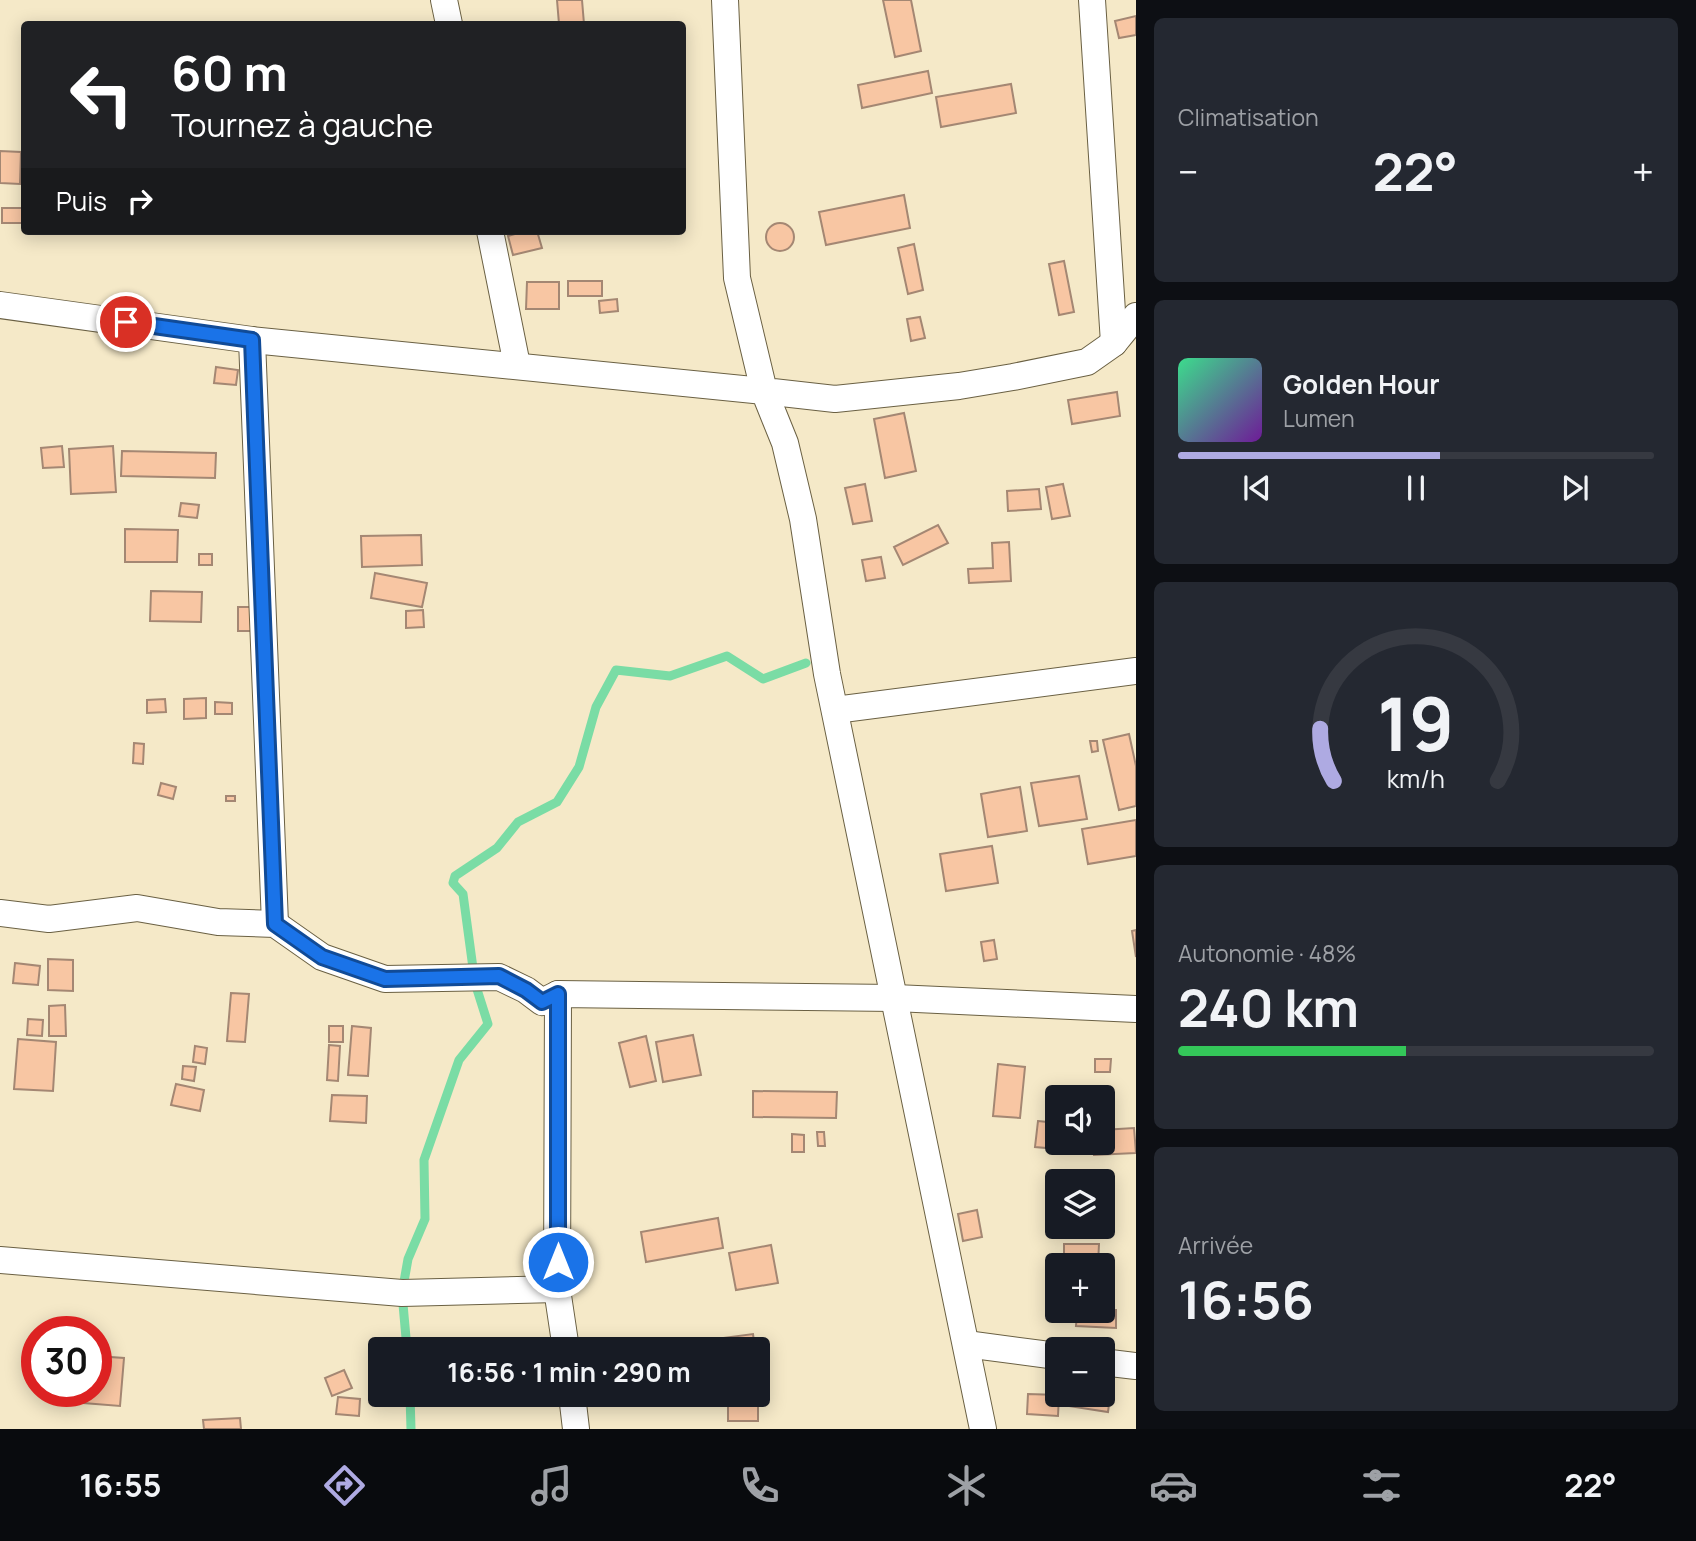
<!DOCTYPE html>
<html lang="fr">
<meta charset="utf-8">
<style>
body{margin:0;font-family:Manrope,sans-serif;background:#242831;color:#f1f3f6;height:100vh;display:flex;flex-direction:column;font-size:26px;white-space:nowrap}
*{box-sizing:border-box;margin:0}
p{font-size:23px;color:#9ea1a6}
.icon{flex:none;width:38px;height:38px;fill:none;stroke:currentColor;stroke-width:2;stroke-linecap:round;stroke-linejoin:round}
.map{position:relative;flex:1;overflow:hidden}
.sheet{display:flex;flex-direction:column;gap:18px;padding:18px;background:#0d0f14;width:560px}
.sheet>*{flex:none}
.hud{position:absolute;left:21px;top:21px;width:665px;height:214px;border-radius:7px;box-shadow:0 4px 18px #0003;background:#202124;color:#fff;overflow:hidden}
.fabs{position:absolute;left:1045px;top:1085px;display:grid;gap:14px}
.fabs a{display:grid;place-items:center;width:70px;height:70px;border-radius:7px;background:#171b24;box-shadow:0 4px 18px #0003;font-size:35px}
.speed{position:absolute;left:21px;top:1316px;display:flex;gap:14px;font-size:35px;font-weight:700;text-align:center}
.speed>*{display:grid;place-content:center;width:91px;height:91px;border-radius:50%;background:#171b24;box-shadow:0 4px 18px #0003;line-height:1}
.speed .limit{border:10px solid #d22;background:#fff;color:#111}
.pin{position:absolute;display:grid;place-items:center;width:60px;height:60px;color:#fff;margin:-30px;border:4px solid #fff;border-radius:50%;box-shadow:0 2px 7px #0007}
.me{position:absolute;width:77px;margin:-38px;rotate:0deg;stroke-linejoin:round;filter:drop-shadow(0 0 5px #0008)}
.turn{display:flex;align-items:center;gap:24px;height:147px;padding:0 35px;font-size:32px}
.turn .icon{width:91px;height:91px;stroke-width:2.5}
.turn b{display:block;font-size:49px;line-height:60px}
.then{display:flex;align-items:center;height:66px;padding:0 35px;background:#0003;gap:14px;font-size:26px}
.big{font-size:52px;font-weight:700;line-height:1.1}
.sheet .card{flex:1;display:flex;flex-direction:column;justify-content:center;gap:10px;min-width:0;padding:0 24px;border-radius:10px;background:#242831}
.sheet .dial{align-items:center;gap:0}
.dial svg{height:182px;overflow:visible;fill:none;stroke:#363941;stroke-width:7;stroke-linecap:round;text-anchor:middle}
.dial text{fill:#f1f3f6;stroke:none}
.song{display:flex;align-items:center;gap:21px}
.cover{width:84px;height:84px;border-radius:10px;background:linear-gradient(135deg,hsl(150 70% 55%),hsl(280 70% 35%))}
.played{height:7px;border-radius:4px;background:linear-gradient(90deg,#aeaae2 55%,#363941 55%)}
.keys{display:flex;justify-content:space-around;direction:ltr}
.heat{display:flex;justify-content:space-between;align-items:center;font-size:38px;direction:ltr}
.charge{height:10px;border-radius:5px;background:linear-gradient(90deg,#34c759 48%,#363941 0)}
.trip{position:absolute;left:368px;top:1337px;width:402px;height:70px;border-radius:7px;background:#171b24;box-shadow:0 4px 18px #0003;font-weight:700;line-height:70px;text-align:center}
.tab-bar{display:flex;height:112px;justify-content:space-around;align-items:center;background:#090b0e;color:#9ea1a6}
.tab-bar .icon{width:49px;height:49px}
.tab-bar .current{color:#aeaae2}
.tab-bar b{font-size:32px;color:#f1f3f6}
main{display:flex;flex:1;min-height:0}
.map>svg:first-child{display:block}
</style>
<main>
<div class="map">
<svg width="1136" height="1429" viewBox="0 0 1136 1429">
<rect width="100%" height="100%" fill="#f5e9c8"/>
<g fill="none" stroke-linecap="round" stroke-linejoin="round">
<g stroke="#7adca5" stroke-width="9">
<polyline points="407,1349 402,1293 408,1259 425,1219 424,1160 459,1060 488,1024 475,983 463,894 453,883 455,876 497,848 518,822 557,802 579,767 596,707 616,670 670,676 727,656 763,679 806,663"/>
<polyline points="410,1395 411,1429"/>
</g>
</g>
<g fill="#f8c6a3" stroke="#a48773" stroke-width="2">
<polygon points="557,0 582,0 584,24 559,24"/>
<polygon points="883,0 911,0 921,51 895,57"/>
<polygon points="1136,16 1136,35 1119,38 1115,21"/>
<polygon points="928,71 932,93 862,108 858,85"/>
<polygon points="1011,84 1016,113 941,127 936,97"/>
<polygon points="0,151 21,152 20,184 0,183"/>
<polygon points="904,195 910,228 826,245 819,212"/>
<rect x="2" y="208" width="22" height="15"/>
<circle cx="780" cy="237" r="14"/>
<polygon points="525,231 537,231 542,248 513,255 508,236"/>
<polygon points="914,244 923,290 908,294 898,248"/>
<polygon points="1064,261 1074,312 1059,315 1049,264"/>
<rect x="568" y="281" width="34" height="15"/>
<polygon points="527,282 559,282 559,309 526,309"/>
<polygon points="617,299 618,311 600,313 599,301"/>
<polygon points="920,317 925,338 911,341 907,319"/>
<polygon points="216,367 238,370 236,385 214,383"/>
<polygon points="1117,392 1120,416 1072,424 1068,400"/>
<polygon points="904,413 916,471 885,478 874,419"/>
<polygon points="62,446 64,467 43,468 41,448"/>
<polygon points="113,446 116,492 71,494 69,449"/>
<polygon points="122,451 216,453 215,478 121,476"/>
<polygon points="865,484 872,521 853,524 845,488"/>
<polygon points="1063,484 1070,516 1052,519 1046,487"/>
<polygon points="1039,489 1041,509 1008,511 1007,491"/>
<polygon points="181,503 199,505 197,518 179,516"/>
<polygon points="938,525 948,543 903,565 894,547"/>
<polygon points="125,529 178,530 177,562 125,562"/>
<polygon points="421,535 422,565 362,567 361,536"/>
<polygon points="1009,542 1011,581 969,583 968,569 993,568 992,543"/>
<rect x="199" y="554" width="13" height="11"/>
<polygon points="881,557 885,578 866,581 862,560"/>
<polygon points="375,573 427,583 422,607 371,598"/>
<polygon points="151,591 202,592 201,622 150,621"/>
<polygon points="238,607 256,607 255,631 238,631"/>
<polygon points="423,610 424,627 406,628 406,611"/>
<polygon points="206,698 206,718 184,719 184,699"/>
<polygon points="165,699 166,712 147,713 147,700"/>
<polygon points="215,702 232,703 232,714 215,714"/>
<polygon points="1129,734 1136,766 1136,806 1119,810 1103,740"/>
<polygon points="1090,741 1097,741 1098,751 1092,752"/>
<polygon points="134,743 144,744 143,764 133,763"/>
<polygon points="1079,776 1087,819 1039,826 1031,783"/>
<polygon points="161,783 176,787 173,799 158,795"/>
<polygon points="1020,787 1027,831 988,837 981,794"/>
<rect x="226" y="796" width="9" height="5"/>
<polygon points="1136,820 1136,856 1088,864 1082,829"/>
<polygon points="992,846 998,883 946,891 940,854"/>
<polygon points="1136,930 1136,957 1132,931"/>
<polygon points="994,940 997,959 984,961 981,942"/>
<polygon points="48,959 73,960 73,991 48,990"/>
<polygon points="15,963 40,966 38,985 13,983"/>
<polygon points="231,993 249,994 245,1042 227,1041"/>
<polygon points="65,1005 66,1036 49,1036 49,1006"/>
<polygon points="28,1019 43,1020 42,1036 27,1035"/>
<rect x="329" y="1026" width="14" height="16"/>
<polygon points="352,1026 371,1028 368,1076 348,1075"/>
<polygon points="693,1035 701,1075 663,1082 656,1042"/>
<polygon points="646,1036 656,1081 630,1087 619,1043"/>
<polygon points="18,1039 56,1042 53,1091 14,1089"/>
<polygon points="329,1045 340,1046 338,1081 327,1080"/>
<polygon points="195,1046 207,1048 205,1064 193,1062"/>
<polygon points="1095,1059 1111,1059 1110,1072 1095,1072"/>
<polygon points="998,1064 1025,1067 1020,1118 993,1116"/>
<polygon points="183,1066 196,1067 194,1081 182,1079"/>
<polygon points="176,1084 204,1090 200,1111 171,1105"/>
<polygon points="753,1091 837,1092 836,1118 753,1117"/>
<polygon points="332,1095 367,1096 366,1123 330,1121"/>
<polygon points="1038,1121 1057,1123 1057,1143 1081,1143 1080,1151 1035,1147"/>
<polygon points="1134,1128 1136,1153 1094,1155 1093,1143 1102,1143 1102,1130"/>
<polygon points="817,1132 824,1132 825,1146 818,1146"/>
<polygon points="792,1134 804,1135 804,1152 792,1152"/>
<polygon points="977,1210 982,1237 963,1241 958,1214"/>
<polygon points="718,1218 723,1248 646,1262 641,1232"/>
<polygon points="1064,1244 1099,1244 1098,1265 1064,1265"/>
<polygon points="771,1245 778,1283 736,1290 729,1253"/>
<polygon points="1116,1310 1116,1328 1076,1326 1077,1311"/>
<polygon points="753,1334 755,1349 717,1349 715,1339"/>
<polygon points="704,1344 705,1349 681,1349 680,1347"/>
<polygon points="96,1356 124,1358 120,1406 71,1402 72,1391 96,1391"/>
<polygon points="344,1370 352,1388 332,1396 325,1378"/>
<polygon points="758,1390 758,1421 728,1421 728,1395 758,1395"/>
<polygon points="1028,1394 1059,1395 1058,1416 1027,1414"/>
<polygon points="1063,1395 1110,1397 1108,1412 1062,1405"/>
<polygon points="338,1397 360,1399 359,1416 336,1414"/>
<polygon points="240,1418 241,1429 204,1429 203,1420"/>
</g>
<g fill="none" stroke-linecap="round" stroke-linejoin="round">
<defs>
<g id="minor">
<polyline points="444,0 449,24"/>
<polyline points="725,0 737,278 764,391 835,399 959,386 1013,377 1087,362 1114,343 1136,316"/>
<polyline points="1092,0 1114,343"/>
<polyline points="490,231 517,365"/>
<polyline points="0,305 252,340 764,391 785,443 803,519 827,674 983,1429"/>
<polyline points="252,340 275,924"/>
<polyline points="835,710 1136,671"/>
<polyline points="0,913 49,919 137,908 218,922 275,924 322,957 385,979 499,977 526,990 542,1002 558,994"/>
<polyline points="0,1260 402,1293 557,1289"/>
<polyline points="966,1344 1057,1356"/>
<polyline points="566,1349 557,1289 558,994 895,998 1136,1009"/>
<polyline points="1102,1362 1136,1366"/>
<polyline points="572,1395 576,1429"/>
</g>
</defs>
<use href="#minor" stroke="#6a6043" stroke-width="28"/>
<use href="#minor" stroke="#fff" stroke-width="26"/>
</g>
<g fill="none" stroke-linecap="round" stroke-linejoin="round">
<defs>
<polyline id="route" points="126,322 252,340 275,924 322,957 385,979 499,976 526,990 542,1002 558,994 558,1262"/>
</defs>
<use href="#route" stroke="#114b97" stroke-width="18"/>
<use href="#route" stroke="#1a73e8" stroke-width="12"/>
</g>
</svg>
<div class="fabs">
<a><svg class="icon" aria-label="sound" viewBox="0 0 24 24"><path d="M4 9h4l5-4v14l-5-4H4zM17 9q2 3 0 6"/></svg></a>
<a><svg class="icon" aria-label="layers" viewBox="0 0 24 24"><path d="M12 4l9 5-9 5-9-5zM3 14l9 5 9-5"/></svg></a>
<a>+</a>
<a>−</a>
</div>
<div class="speed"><div class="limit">30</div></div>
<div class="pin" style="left:126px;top:322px;background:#d93025"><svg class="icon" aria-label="arrive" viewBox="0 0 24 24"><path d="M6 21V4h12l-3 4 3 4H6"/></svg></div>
<svg class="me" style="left:558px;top:1262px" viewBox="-20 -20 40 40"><circle r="17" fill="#1a73e8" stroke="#fff" stroke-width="3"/><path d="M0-11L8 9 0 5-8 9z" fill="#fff"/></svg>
<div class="trip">16:56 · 1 min · 290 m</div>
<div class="hud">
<div class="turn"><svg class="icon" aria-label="left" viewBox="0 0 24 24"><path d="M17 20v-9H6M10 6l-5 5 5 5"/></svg><div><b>60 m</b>Tournez à gauche</div></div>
<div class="then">Puis<svg class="icon" aria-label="right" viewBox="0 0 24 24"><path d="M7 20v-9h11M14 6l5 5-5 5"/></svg></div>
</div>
</div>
<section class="sheet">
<div class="card"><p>Climatisation</p>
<div class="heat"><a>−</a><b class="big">22°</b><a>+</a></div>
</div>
<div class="card">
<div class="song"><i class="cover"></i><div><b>Golden Hour</b><p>Lumen</p></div></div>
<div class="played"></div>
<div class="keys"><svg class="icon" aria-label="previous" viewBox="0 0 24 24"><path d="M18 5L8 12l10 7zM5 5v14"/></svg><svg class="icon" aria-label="pause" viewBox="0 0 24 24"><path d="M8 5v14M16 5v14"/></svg><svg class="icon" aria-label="next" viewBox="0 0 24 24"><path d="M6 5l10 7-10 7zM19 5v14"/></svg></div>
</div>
<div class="card dial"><svg viewBox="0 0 100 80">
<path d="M14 69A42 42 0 1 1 86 69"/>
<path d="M14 69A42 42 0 0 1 8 46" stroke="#aeaae2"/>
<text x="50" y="56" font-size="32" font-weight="700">19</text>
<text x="50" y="72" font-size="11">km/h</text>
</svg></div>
<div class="card"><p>Autonomie · 48%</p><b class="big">240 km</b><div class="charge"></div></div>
<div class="card"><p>Arrivée</p><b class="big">16:56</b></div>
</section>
</main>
<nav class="tab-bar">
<b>16:55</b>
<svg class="icon current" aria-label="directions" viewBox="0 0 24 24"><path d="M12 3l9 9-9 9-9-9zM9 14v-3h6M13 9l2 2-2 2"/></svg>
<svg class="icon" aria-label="music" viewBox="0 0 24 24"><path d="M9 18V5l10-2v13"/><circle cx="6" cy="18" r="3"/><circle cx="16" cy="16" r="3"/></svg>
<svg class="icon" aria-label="phone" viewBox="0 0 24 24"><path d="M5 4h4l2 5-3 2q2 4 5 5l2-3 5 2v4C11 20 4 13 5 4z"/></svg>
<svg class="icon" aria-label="climate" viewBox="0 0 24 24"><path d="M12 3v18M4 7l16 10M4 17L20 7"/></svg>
<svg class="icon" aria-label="car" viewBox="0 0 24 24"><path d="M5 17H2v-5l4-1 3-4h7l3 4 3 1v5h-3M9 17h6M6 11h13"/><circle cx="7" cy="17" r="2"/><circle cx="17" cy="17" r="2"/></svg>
<svg class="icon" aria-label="filters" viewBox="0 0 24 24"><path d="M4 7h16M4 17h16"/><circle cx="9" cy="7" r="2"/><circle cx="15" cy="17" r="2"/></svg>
<b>22°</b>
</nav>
